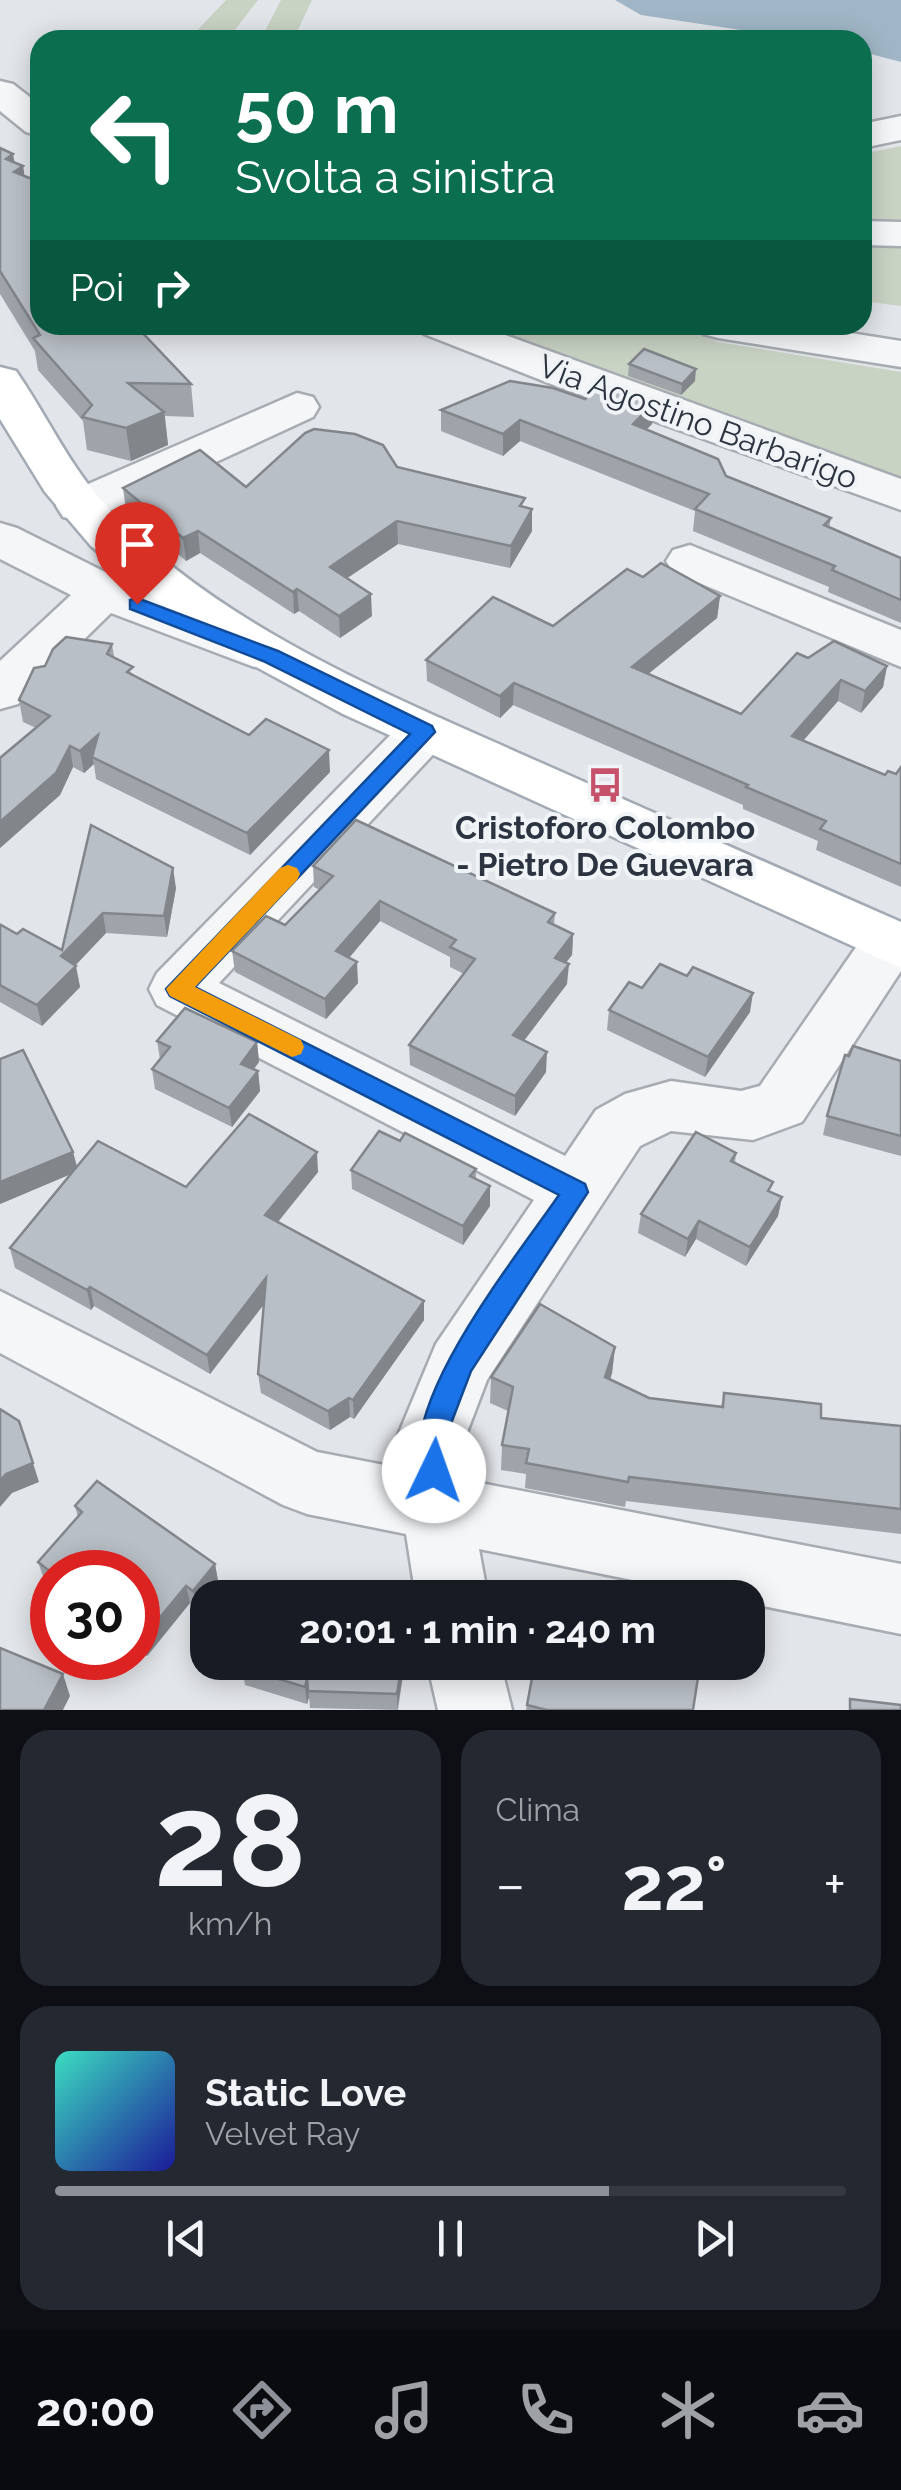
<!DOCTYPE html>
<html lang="it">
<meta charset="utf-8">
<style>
body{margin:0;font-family:Raleway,sans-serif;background:#242831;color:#f1f3f6;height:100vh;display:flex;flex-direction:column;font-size:38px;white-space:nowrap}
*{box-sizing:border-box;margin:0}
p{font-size:32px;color:#9ea1a6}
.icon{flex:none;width:55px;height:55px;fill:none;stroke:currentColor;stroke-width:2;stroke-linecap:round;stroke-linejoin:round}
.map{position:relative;height:1710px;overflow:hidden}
.drawer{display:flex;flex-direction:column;gap:20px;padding:20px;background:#0d0f14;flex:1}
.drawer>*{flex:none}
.hud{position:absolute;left:30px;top:30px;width:842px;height:305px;border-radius:30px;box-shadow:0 5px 25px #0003;background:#0b6e4f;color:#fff;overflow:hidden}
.speed{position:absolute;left:30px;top:1550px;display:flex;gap:20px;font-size:50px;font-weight:700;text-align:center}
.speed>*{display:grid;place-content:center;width:130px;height:130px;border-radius:50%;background:#171b24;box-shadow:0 5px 25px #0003;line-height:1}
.speed .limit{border:15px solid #d22;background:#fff;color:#111}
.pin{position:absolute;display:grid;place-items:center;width:85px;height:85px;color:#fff;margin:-102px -42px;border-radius:50% 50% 50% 0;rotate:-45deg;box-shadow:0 0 10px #0007}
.pin .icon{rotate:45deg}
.me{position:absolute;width:110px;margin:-55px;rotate:3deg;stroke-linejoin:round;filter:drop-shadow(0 0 8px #0008)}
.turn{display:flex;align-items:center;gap:35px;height:210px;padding:0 40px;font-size:45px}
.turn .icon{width:130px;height:130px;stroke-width:2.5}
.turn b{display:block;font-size:70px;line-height:85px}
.then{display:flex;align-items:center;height:95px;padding:0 40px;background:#0003;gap:20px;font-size:38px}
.big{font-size:75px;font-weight:700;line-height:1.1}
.drawer .card{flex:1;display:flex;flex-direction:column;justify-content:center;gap:15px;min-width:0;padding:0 35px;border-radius:30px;background:#242831}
.drawer .dial{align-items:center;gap:0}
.dial b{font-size:130px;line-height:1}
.song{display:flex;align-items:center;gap:30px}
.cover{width:120px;height:120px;border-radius:15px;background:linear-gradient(135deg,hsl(170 70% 55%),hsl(240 70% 35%))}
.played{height:10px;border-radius:5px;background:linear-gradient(90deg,#8c9099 70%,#363941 70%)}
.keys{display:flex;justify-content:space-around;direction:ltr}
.heat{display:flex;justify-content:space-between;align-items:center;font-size:55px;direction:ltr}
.drawer .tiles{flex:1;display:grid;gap:20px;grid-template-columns:1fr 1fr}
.card:last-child{grid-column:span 2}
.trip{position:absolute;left:190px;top:1580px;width:575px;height:100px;border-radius:30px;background:#171b24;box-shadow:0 5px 25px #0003;font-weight:700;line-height:100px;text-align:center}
.dock{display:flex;height:160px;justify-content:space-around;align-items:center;background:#090b0e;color:#9ea1a6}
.dock .icon{width:70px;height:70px}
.dock .on{color:#8c9099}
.dock b{font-size:45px;color:#f1f3f6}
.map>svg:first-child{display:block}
</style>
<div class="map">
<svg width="901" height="1710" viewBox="0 0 901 1710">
<rect width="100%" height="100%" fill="#e2e5e9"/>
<g fill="#c9d3c4">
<polygon points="226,0 258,0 235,30 235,40 188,40"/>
<polygon points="281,0 312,0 293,40 268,40 266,29"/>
<polygon points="901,146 901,224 863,223 862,154"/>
<polygon points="862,243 901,244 901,306 863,301"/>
<polygon points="479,325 673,325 718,342 901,372 901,479 631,386"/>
</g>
<polygon fill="#a0b6c6" points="615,0 901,0 901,62 863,52 862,40 807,40 641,15"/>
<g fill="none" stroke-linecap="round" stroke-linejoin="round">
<defs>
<g id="minor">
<polygon points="0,81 13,84 40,105 40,136 26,132 0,111"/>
<polygon points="901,116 901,140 862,148 862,124"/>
<polygon points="862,221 901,222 901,246 862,245"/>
<polygon points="417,325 478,325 901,479 901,510 551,384 424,334"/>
<polygon points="696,325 800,325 901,341 901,367 718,338 703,334"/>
<polygon points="297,393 313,397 319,407 313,417 97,517 80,521 63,517 56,506 63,495"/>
<polygon points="0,523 17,528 121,580 272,638 279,650 272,662 254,667 111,613 18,704 0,709 0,661 71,595 0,559"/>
<polygon points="690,545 901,630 901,667 673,572 666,561 673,550"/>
<polygon points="424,714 442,719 450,732 442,745 219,983 565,1156 596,1110 625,1094 671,1081 741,1091 760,1086 870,927 890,920 901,924 901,971 802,1122 753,1140 671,1131 640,1146 487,1380 466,1435 470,1481 901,1564 901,1634 748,1603 748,1598 721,1598 479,1549 488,1598 416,1598 406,1534 307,1514 283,1505 0,1353 0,1291 317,1452 400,1468 398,1435 436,1344 534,1200 157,1005 149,989 157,973 406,719"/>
<polygon points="427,1662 500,1662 512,1710 438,1710"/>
</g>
<path id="major" d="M 0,367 L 16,371 C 48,417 70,468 109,509 C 227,632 394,697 546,765 C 664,817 782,870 901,922 L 901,968 L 343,714 L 236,656 L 185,623 L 91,546 L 45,492 L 0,419 Z"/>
</defs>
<use href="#minor" stroke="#a7acb3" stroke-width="5"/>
<use href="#major" stroke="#a2abb4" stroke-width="5"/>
<use href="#minor" fill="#f4f6f8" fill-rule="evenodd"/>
<use href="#major" fill="#fff" fill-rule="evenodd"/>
</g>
<g fill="#9fa4aa">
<polygon points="0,148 15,163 23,166 40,325 191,384 194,417 165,416 168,445 131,461 87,450 83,421 38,370 35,351 0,294"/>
<polygon points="629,364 695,381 681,395 628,376"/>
<polygon points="441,410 652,424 646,430 726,476 831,518 829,528 901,558 901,623 828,592 829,587 693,531 695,511 520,441 503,456 441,431"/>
<polygon points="397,467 532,509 532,531 510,568 398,544 347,578 372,616 340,638 299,611 294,614 200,553 186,561 126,510 123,488 246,487"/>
<polygon points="643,577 720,596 717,618 648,674 741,714 808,658 887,666 883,687 861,713 838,701 803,740 885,775 896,774 901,767 901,887 816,850 818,841 743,809 743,805 513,705 500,718 427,681 426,660 553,626"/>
<polygon points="112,644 114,657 135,676 249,735 330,772 250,855 96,779 94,764 84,773 73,767 60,795 0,848 0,758 36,728 23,722 19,700 45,666"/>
<polygon points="91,825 176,888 167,937 106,933 75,966 80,987 42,1026 0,1002 0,927 62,950"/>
<polygon points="313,866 555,913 554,925 573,934 572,955 566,962 567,984 524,1041 546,1072 515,1116 410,1065 409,1045 464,974 450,967 450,957 380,921 349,958 358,983 326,1019 235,972 232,951 285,925 320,890 314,887"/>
<polygon points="642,988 750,1012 705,1077 607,1030 609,1010"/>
<polygon points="157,1041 257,1042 259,1062 254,1069 258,1071 260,1091 232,1127 155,1089 152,1069 160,1059"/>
<polygon points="849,1056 901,1061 901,1156 823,1135 827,1116"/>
<polygon points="0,1059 73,1152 77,1167 186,1187 318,1172 278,1222 424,1320 354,1419 350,1417 330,1430 261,1393 258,1374 264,1303 210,1374 94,1306 91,1310 15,1268 10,1248 71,1174 0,1204"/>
<polygon points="400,1141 476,1169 476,1179 490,1186 490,1206 463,1245 352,1189 351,1170"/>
<polygon points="736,1153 735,1163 771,1192 782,1197 778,1216 746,1266 696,1239 685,1257 638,1233 641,1214"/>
<polygon points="615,1347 612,1373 610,1380 649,1398 721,1406 724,1393 821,1418 901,1426 901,1534 626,1501 625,1507 525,1488 526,1474 501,1470 502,1445 508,1411 490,1403 491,1377"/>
<polygon points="75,1506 215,1564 218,1581 197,1608 190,1603 147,1656 138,1649 138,1572 52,1572 52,1586 44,1579 38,1562 78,1517"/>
<polygon points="405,1662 398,1710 310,1708 309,1697 307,1704 245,1685 242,1668"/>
<polygon points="527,1705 693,1710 526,1710"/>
</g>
<g fill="#82868b">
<polygon points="13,154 16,170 23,166 28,198 6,159"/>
<polygon points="696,369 695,381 681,395 682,384"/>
<polygon points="654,403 652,424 631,445 633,424"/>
<polygon points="164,412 168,445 131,461 126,428"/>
<polygon points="520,420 520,441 503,456 503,434"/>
<polygon points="532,509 532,531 510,568 511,546"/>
<polygon points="397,521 398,544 331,589 330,567"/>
<polygon points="198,531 200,553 186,561 183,538"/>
<polygon points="297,589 299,611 294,614 293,592"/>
<polygon points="371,594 372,616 340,638 339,616"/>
<polygon points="720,596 717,618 631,688 632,667"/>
<polygon points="887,666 883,687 861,713 865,691"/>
<polygon points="841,680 838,701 789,757 792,736"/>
<polygon points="514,683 513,705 500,718 500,696"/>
<polygon points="98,735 92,757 94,764 84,773 80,751"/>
<polygon points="70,746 73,767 60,795 0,848 0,822"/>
<polygon points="329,750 330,772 250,855 247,833"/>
<polygon points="173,868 176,888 167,937 164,916"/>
<polygon points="380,901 380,921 337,972 336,951"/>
<polygon points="103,913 106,933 65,976 61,956"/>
<polygon points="573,934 572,955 554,978 555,958"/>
<polygon points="357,962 358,983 326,1019 325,999"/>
<polygon points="569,964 567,984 512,1056 513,1035"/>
<polygon points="76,966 80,987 42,1026 37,1005"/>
<polygon points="753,993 750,1012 705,1077 708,1057"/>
<polygon points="257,1042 259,1062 243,1083 241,1064"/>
<polygon points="547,1052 546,1072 515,1116 515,1096"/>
<polygon points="258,1071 260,1091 232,1127 229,1108"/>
<polygon points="73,1152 78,1171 0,1204 0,1182"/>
<polygon points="317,1152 318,1172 268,1234 265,1215"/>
<polygon points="490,1186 490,1206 463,1245 463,1226"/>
<polygon points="782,1197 778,1216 746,1266 750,1247"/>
<polygon points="699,1221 696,1239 685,1257 688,1239"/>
<polygon points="266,1278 269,1298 210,1374 207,1355"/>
<polygon points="90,1287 94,1306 91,1310 87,1290"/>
<polygon points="424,1301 424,1320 354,1419 353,1400"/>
<polygon points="615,1347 612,1373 602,1403 605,1377"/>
<polygon points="349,1398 350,1417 330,1430 328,1411"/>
<polygon points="33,1463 39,1482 12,1493 0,1507 0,1481 6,1474"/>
<polygon points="215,1564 218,1581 197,1608 193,1591"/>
<polygon points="186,1586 190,1603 147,1656 142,1639"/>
<polygon points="402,1662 405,1662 397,1710 397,1694"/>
<polygon points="63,1674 70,1696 63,1710 44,1710"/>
<polygon points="307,1679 309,1697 307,1704 305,1687"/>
</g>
<g fill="#b9bfc6" stroke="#82868b" stroke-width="2.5">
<polygon points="0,148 13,154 6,159 23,166 14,172 40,182 40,325 135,325 191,384 128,383 164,412 126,428 82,417 92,405 33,338 40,335 0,271"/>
<polygon points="644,349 696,369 682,384 629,364"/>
<polygon points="510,381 553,388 585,399 600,384 654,403 633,424 718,459 726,476 831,518 824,525 901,558 901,600 832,570 835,566 695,509 709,494 520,420 503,434 441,410"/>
<polygon points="314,429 355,434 383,445 397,467 525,498 520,506 532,509 511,546 397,521 330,567 371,594 339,616 297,589 293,592 198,531 183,538 123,488 200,450 246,487 305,433"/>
<polygon points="661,563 720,596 632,667 741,714 797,653 808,658 834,641 887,666 865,691 841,680 792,736 885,775 888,771 896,774 901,767 901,864 820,829 826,821 746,787 748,785 514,683 500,696 426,660 493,597 553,626 627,569 643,577"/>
<polygon points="66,637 112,644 107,654 133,667 127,672 249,735 266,719 329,750 247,833 92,757 98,735 80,751 70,746 56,773 0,822 0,758 50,716 19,700 34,668 45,666 53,649"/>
<polygon points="356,820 555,913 548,922 573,934 555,958 569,964 513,1035 547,1052 515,1096 409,1045 475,959 450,947 456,940 380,901 336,951 357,962 325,999 232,951 266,916 285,925 333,876 313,866"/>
<polygon points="91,825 173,868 164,916 103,913 61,956 76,966 37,1005 0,985 0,927 1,925 17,934 23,929 62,950"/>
<polygon points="660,964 687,976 693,967 753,993 708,1057 609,1010 629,982 642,988"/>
<polygon points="185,1008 257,1042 241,1064 258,1071 229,1108 152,1069 170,1047 157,1041"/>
<polygon points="853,1046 901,1061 901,1136 827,1116 845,1055 849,1056"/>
<polygon points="23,1050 73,1152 0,1182 0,1059"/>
<polygon points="249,1114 317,1152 265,1215 424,1301 353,1400 349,1398 328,1411 258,1374 266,1278 207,1355 90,1287 87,1290 10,1248 98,1141 186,1187"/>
<polygon points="379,1131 400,1141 405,1133 476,1169 470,1176 490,1186 463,1226 351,1170"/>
<polygon points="696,1132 736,1153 731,1161 773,1182 768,1191 782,1197 750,1247 699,1221 688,1239 641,1214"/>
<polygon points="540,1304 615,1347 605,1377 649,1398 723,1407 724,1393 769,1398 821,1404 821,1418 901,1426 901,1509 629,1477 628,1482 526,1463 529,1449 502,1445 513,1387 491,1377"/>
<polygon points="0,1409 19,1421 33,1463 6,1474 0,1481"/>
<polygon points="97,1481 215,1564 193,1591 186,1586 142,1639 138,1636 138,1572 52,1573 38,1562 82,1512 75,1506"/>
<polygon points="268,1589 303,1598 266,1598"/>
<polygon points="0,1648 63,1674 44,1710 0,1710"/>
<polygon points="244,1662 402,1662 397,1694 308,1691 307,1679 305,1687 242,1668"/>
<polygon points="535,1662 660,1662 699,1671 693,1710 547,1710 527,1705"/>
<polygon points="850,1699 901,1705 901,1710 850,1710"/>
</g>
<path fill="#1a73e8" stroke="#114b97" stroke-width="2.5" d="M 137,598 L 278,651 L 432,726 L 435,732 L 195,987 L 585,1184 L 588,1192 L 471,1371 L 447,1434 L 449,1471 L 445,1480 L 434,1484 L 424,1480 C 392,1409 518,1255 559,1195 L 170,996 L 166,989 L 410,734 L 263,661 L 130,609 L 130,600 Z"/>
<polygon fill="#f59e0b" points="288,865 297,868 300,874 297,880 195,987 301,1040 304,1047 301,1054 292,1057 170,996 166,989 280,868"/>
<defs>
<symbol id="bus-bare" viewBox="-9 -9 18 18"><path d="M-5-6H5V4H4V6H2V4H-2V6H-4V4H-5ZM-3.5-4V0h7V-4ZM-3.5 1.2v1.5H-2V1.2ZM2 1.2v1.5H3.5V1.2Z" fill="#c5516b" stroke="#f1f4f7" stroke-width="2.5" paint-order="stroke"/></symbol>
</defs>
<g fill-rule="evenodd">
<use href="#bus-bare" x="580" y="760" width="50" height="50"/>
</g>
<g text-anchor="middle" stroke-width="8" stroke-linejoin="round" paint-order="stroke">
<g font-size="32" fill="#2b3440" stroke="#f1f4f7">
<text transform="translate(698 422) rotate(20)" y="11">Via Agostino Barbarigo</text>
</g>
<g font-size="32" font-weight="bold" fill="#2b3440" stroke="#f1f4f7">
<text x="605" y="839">Cristoforo Colombo<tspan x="605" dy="37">- Pietro De Guevara</tspan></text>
</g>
</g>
</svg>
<div class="speed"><div class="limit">30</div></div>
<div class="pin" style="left:137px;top:604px;background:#d93025"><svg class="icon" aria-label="arrive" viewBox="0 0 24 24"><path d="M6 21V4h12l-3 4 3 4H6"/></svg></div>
<svg class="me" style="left:434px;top:1471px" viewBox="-20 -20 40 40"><circle r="19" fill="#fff"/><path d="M0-13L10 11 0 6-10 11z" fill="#1a73e8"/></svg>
<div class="trip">20:01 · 1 min · 240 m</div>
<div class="hud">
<div class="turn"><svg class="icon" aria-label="left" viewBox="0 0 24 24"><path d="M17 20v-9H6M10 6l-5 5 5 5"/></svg><div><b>50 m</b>Svolta a sinistra</div></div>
<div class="then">Poi<svg class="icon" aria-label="right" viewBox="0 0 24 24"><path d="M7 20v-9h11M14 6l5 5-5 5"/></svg></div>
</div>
</div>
<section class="drawer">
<div class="tiles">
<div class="card dial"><b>28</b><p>km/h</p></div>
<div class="card"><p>Clima</p>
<div class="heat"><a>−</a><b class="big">22°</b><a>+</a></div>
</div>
<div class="card">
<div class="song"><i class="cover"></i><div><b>Static Love</b><p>Velvet Ray</p></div></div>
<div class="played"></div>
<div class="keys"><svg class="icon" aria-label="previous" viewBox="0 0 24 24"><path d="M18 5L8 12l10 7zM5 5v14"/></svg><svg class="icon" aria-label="pause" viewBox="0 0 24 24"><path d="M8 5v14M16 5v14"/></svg><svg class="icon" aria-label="next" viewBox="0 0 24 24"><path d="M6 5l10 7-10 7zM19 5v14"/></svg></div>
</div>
</div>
</section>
<nav class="dock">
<b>20:00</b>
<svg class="icon on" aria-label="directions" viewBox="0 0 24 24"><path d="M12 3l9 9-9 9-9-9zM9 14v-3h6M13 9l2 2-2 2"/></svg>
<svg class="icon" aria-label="music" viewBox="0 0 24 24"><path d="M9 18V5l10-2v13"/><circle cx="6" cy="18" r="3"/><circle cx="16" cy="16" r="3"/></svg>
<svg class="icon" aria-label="phone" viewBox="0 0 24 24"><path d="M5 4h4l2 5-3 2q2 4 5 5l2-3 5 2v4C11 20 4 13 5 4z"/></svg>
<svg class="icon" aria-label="climate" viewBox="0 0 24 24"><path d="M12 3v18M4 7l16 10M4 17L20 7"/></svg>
<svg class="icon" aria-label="car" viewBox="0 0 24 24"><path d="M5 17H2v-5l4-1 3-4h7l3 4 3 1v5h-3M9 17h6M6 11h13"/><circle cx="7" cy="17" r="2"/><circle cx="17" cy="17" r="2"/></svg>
</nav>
